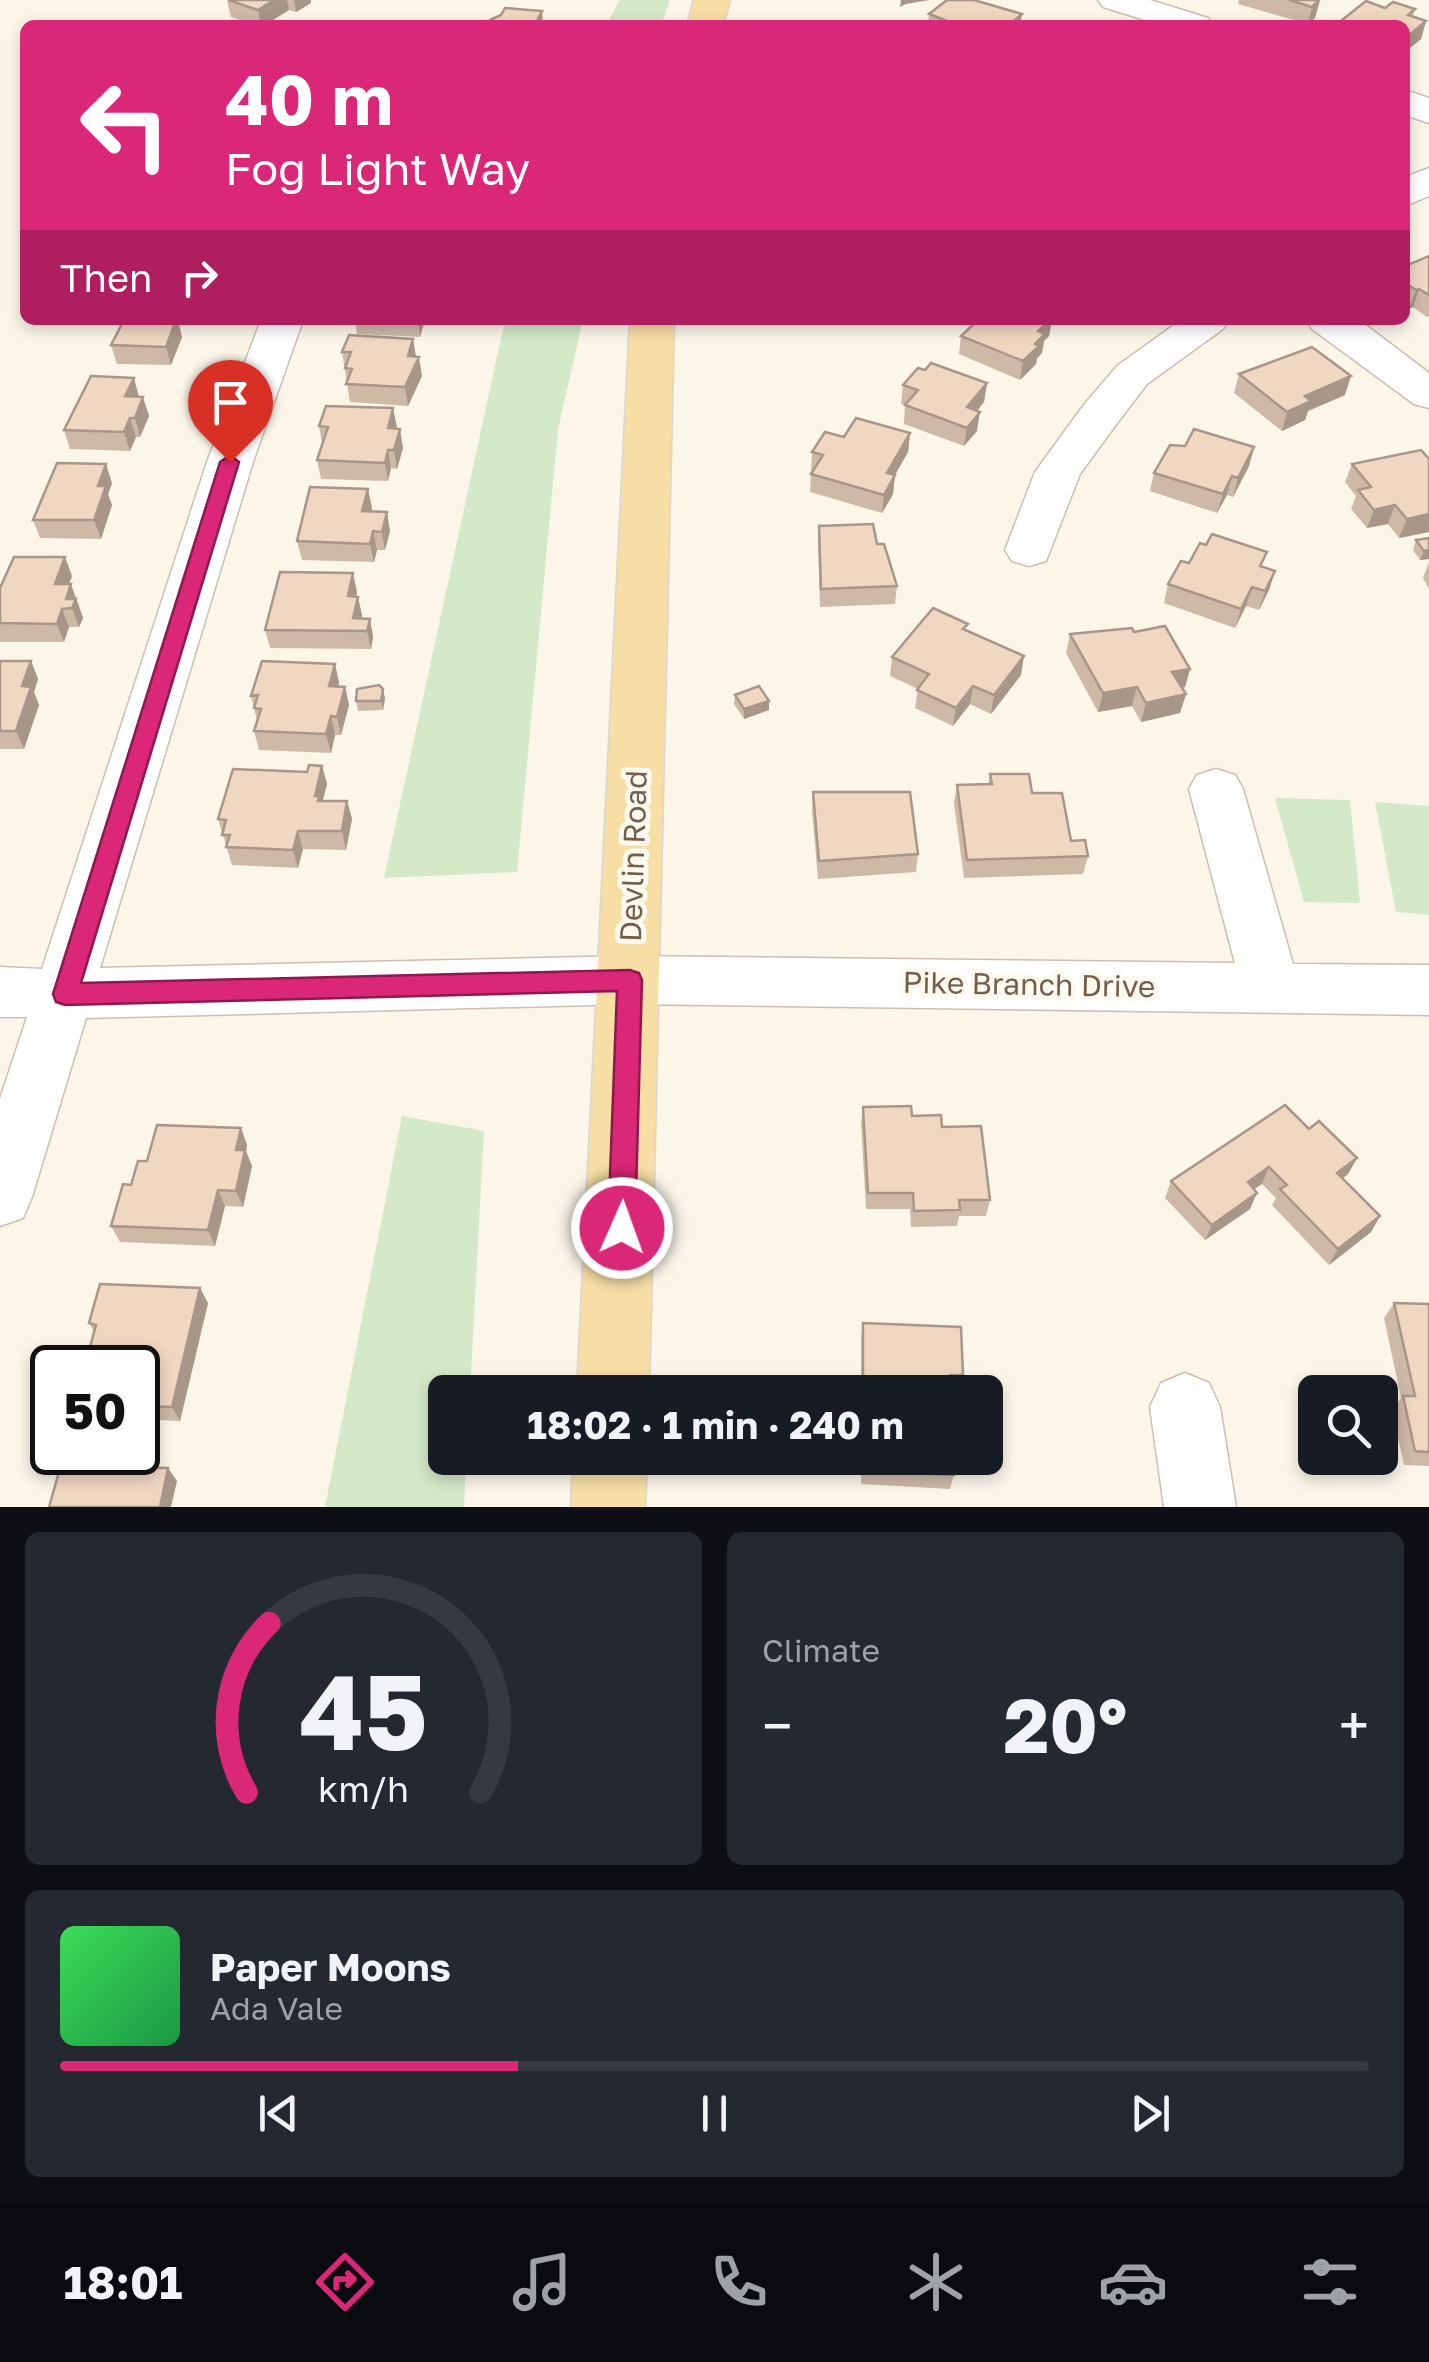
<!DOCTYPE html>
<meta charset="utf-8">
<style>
body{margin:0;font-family:"Golos Text",sans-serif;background:#242831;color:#f1f3f6;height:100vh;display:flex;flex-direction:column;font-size:38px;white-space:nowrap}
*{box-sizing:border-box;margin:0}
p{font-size:32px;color:#9ea1a6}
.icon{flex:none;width:55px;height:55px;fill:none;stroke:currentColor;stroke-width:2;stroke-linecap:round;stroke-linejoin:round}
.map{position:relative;height:1507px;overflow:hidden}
.details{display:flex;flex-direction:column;gap:25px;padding:25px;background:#0d0f14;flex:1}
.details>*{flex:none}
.top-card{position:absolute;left:20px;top:20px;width:1390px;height:305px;border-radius:15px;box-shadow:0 5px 15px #0003;background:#db2777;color:#fff;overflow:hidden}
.controls{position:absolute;left:1298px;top:1375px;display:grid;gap:20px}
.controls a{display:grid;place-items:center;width:100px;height:100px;border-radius:15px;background:#171b24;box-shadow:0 5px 15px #0003;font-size:50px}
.speed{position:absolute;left:30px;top:1345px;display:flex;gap:20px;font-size:50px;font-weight:700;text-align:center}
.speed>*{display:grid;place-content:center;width:130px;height:130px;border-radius:50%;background:#171b24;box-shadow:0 5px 15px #0003;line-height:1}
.speed .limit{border:5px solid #111;border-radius:15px;background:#fff;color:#111}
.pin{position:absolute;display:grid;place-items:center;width:85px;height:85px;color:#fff;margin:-102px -42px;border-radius:50% 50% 50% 0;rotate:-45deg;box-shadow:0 0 10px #0007}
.pin .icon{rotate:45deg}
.me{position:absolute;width:110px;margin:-55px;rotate:2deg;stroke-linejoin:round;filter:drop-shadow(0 0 8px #0008)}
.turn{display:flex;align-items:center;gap:35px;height:210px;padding:0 40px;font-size:45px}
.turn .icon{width:130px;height:130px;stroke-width:2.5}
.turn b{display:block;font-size:70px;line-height:85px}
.then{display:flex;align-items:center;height:95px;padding:0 40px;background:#0003;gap:20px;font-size:38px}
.big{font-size:75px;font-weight:700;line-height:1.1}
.details .widget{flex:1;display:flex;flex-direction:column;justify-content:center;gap:15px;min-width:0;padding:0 35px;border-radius:15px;background:#242831}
.details .dial{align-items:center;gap:0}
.dial svg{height:260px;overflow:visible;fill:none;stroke:#363941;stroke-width:7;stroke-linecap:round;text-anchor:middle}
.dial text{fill:#f1f3f6;stroke:none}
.song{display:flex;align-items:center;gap:30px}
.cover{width:120px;height:120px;border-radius:15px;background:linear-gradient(135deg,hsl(130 70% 55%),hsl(140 70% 35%))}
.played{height:10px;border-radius:5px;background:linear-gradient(90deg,#db2777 35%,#363941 35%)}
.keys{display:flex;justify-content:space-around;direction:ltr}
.heat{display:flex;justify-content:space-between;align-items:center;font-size:55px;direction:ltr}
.details .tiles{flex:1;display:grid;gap:25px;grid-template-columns:1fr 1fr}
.widget:last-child{grid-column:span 2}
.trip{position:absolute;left:428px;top:1375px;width:575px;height:100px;border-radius:15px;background:#171b24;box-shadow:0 5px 15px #0003;font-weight:700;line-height:100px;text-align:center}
.menu{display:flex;height:160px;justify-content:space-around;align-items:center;background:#090b0e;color:#9ea1a6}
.menu .icon{width:70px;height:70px}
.menu .selected{color:#db2777}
.menu b{font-size:45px;color:#f1f3f6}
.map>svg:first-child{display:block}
</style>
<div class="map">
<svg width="1429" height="1507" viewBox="0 0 1429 1507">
<rect width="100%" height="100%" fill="#fcf6e9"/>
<g fill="#d3e9c7">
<polygon points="620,0 670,0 661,25 606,25"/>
<polygon points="505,320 583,320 558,429 517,872 384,878"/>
<polygon points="1275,798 1350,800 1360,903 1304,902"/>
<polygon points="1375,802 1429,806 1429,915 1396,912"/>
<polygon points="402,1116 484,1131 470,1392 445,1392 445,1458 466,1458 464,1507 325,1507"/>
</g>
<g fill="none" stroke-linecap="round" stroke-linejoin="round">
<defs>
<g id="minor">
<polygon points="1098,0 1150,0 1208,18 1213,25 1161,25 1103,7"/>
<polygon points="1405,90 1429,98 1429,123 1405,115"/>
<polygon points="1429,168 1429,196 1405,206 1405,177"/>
<polygon points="261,320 303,320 253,462 100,968 630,956 1235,963 1189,789 1197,775 1216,769 1235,775 1243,789 1293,964 1429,965 1429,1015 630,1004 86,1018 32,1197 23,1218 0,1226 0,1099 27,1017 0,1017 0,967 42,969 207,462"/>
<polygon points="1181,320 1229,320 1223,329 1147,384 1115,426 1080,474 1046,561 1029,566 1012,561 1005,550 1035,472 1083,406 1117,366"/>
<polygon points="1306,320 1357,320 1367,326 1429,373 1429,408 1414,404 1312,329"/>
<polygon points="1185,1373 1209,1383 1220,1407 1236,1507 1164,1507 1150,1407 1161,1383"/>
</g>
<g id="major">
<polygon points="694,0 730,0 723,25 687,25"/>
<polygon points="630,320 674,320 649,1392 577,1392"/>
<polygon points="573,1458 647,1458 645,1507 571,1507"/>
</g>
</defs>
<use href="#minor" stroke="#cebeaf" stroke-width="3"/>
<use href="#major" stroke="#dbd5d1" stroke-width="3"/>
<use href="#minor" fill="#fff" fill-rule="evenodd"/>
<use href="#major" fill="#f7dea5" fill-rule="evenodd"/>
</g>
<g fill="#ceb9a7">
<polygon points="227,0 311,0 311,3 296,12 289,10 265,25 255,25 231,17"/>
<polygon points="1239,0 1320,0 1315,18 1308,24 1238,4"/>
<polygon points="1385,8 1415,9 1413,17 1426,21 1421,39 1405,52 1405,25 1340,25 1342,20"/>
<polygon points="929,14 1020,25 928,25"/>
<polygon points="1429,256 1429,316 1427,317 1413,307 1409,309 1405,306 1405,266"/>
<polygon points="124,320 181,320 179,325 182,337 171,365 117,364 111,345"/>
<polygon points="355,320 425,320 420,337 357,334"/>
<polygon points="986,320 1052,320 1049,336 1044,341 1042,353 1037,358 1036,364 1020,380 959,354 961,336"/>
<polygon points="413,339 416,357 422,376 408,406 350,402 342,352"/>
<polygon points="1239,374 1345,395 1308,411 1305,420 1282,431 1234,393"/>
<polygon points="987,383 984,402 977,411 977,431 964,446 904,424 905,405 901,404 903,385"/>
<polygon points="139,397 149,416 140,437 136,437 130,451 70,449 64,430"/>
<polygon points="393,408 396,429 403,448 397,469 391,468 388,481 321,479 317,460 322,443 319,426"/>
<polygon points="910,433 908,452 895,475 893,494 882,513 810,492 811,474 813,471 811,470 812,452 844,437"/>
<polygon points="1254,447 1249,466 1233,497 1227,495 1217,513 1150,491 1154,473"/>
<polygon points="1352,464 1429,532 1399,538 1388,524 1367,528 1351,509 1356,496 1345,482"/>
<polygon points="112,483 108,494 112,505 101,539 40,538 33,520"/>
<polygon points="372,508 371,511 390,531 385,550 377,550 374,562 302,560 297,541"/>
<polygon points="819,526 897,586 895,604 820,607 818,545"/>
<polygon points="1429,538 1429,559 1420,560 1413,550 1416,540"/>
<polygon points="1206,545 1275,571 1269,590 1259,610 1246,606 1235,628 1164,603 1168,584"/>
<polygon points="1429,562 1429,589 1423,578"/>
<polygon points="72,576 69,584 78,603 83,618 79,627 69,627 64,642 0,642 0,588"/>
<polygon points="357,592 356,597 362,615 361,618 370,619 373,637 371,649 270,648 265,630"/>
<polygon points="966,631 1021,675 991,714 970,704 953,726 915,708 918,689 890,676 892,657"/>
<polygon points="1134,632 1190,669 1185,687 1182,688 1186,694 1180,713 1141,722 1132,706 1098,712 1066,653 1070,634"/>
<polygon points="0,661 31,661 38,679 34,692 39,705 24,749 0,749"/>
<polygon points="335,664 339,683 338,686 345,687 349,705 341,735 335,735 331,753 259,750 254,731 257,720 251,696"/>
<polygon points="735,695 769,710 744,719 734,704"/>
<polygon points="385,698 383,710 358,711 356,701"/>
<polygon points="322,766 327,784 323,801 347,801 352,819 346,850 303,849 298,868 232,865 218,819 307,772"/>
<polygon points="990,774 1032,793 1071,841 1088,856 1083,874 964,878 954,803 957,785 988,784"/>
<polygon points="813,792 918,854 916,872 818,879 812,810"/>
<polygon points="863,1107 912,1116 942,1127 990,1200 986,1216 959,1216 957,1226 911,1227 910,1209 866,1209 861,1123"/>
<polygon points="241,1128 247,1145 246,1151 252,1166 243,1207 225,1206 215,1246 120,1242 111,1226 131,1185 147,1161"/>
<polygon points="1309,1129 1357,1158 1348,1174 1342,1179 1380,1216 1371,1232 1329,1265 1272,1205 1276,1198 1262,1184 1254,1189 1250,1209 1205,1240 1165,1198 1171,1181"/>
<polygon points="208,1303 180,1421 138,1419 138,1368 87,1358 94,1332 89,1323"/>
<polygon points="1394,1303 1429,1304 1429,1466 1404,1465 1392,1410 1401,1398 1384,1318"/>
<polygon points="863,1323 963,1375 959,1390 950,1389 950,1392 861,1392 861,1338"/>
<polygon points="861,1458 953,1458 954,1475 950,1489 861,1484"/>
</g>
<g fill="#a89688">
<polygon points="274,0 287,0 289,10 265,25 261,25 258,10"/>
<polygon points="294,0 311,0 311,3 296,12"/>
<polygon points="901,0 929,0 906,4 900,7"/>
<polygon points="1310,0 1320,0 1315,18 1308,24 1312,7"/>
<polygon points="542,11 543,25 535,25"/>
<polygon points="1022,14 1020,25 1009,25"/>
<polygon points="1426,21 1421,39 1405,52 1407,37"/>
<polygon points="1419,289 1413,307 1409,309 1416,290"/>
<polygon points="169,320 181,320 179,325 182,337 171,365 166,347"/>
<polygon points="418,320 425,320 420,337"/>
<polygon points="1050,320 1052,320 1049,336 1044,341 1042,353 1037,358 1036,364 1020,380 1023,361 1038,331"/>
<polygon points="413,339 416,358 408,356"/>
<polygon points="419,357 422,376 408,406 405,387"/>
<polygon points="1351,376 1345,395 1308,411 1305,420 1282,431 1287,412 1305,396"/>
<polygon points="134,378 139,397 125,396"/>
<polygon points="987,383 984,402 965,426 967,407"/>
<polygon points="143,397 149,416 140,437 135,418"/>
<polygon points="393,408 397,427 391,447 388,428"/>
<polygon points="980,412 977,431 964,446 967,428"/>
<polygon points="130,418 136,437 130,451 124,432"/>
<polygon points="400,429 403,448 397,469 394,450"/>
<polygon points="910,433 908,452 885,492 887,473"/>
<polygon points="1254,447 1249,466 1233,497 1238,478"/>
<polygon points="388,450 391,468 388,481 385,463"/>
<polygon points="106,464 112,483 108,494 112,505 101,539 94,520 98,486"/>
<polygon points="895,475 893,494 882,513 884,495"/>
<polygon points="1232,476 1227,495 1217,513 1223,494"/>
<polygon points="368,489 372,508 366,530 362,511"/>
<polygon points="1395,505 1388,524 1367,528 1374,510"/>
<polygon points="387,512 390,531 385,550 382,532"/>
<polygon points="1429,514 1429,532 1399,538 1407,519"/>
<polygon points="373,531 377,550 374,562 370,544"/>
<polygon points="1429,550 1429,559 1420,560 1424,551"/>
<polygon points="65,557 72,576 62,603 55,584"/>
<polygon points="1275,571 1269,590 1259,610 1265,591"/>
<polygon points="353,573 357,592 352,615 348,596"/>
<polygon points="71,584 83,618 79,627 72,608 66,599"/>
<polygon points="1252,587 1246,606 1235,628 1241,609"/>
<polygon points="358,597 362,615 358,630 353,618"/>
<polygon points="62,609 69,627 64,642 57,624"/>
<polygon points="370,619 373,637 371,649 367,631"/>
<polygon points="1024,656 1021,675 991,714 994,695"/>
<polygon points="31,661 38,679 34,692 39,705 24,749 16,731 22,686"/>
<polygon points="335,664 339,683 334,704 329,686"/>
<polygon points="1190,669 1185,687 1167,691 1172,672"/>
<polygon points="973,686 970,704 953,726 956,708"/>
<polygon points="345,687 349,705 341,735 337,717"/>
<polygon points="1137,687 1132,706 1098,712 1103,693"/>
<polygon points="383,689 385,698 383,710 381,701"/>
<polygon points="1186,694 1180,713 1141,722 1146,703"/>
<polygon points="769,701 769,710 744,719 744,709"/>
<polygon points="331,716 335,735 331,753 326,734"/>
<polygon points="322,766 327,784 321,806 315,796"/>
<polygon points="347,801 352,819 346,850 342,831"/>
<polygon points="298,831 303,849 298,868 293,850"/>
<polygon points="241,1128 247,1145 246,1151 252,1166 243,1207 236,1191 236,1150"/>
<polygon points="1357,1158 1348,1174 1328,1189 1337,1173"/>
<polygon points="1269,1167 1262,1184 1241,1198 1248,1182"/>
<polygon points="218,1190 225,1206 215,1246 208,1230"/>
<polygon points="1257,1193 1250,1209 1205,1240 1212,1225"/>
<polygon points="1380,1216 1371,1232 1329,1265 1338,1249"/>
<polygon points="200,1288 208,1303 180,1421 172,1407"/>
<polygon points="168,1468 177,1481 171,1507 160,1507"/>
</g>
<g fill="#f0d7c2" stroke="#a89688" stroke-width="2.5">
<polygon points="229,0 274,0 258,10"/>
<polygon points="947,0 974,0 1022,14 1009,25 950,25 952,23 929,14"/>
<polygon points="1289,0 1319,0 1312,7"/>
<polygon points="1366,1 1385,8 1393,2 1415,9 1408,15 1426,21 1407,37 1405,36 1405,25 1356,25 1342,20"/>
<polygon points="505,8 542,11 535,25 487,25 490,20 501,15"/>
<polygon points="1429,256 1429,295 1419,289 1416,290 1405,283 1405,266"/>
<polygon points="124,320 176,320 166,347 111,345"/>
<polygon points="986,320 1050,320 1038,331 1045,334 1035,344 1039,346 1023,361 961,336 977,321 983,323"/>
<polygon points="349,335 413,339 408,356 419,357 405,387 346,384 352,369 345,368 351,352 342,352"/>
<polygon points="1312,347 1351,376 1305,396 1311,401 1287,412 1239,374"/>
<polygon points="931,363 987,383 967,407 980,412 967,428 905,405 918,390 903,385 918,368 925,370"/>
<polygon points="91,376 134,378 125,396 143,397 135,418 130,418 124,432 64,430"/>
<polygon points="326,406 393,408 388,428 400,429 394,450 388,450 385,463 317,460 328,427 319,426"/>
<polygon points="856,418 910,433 887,473 895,475 884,495 811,474 823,455 812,452 825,432 844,437"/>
<polygon points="1194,429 1254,447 1238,478 1232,476 1223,494 1154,473 1170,445 1185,446"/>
<polygon points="1421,450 1429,459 1429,514 1407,519 1395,505 1374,510 1358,490 1371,487 1352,464"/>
<polygon points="57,463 106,464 98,486 106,486 94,520 33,520"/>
<polygon points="310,487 368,489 362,511 387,512 382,532 373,531 370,544 297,541"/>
<polygon points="873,524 877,544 884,544 897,586 821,589 819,526"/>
<polygon points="1212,534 1267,552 1260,566 1275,571 1265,591 1252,587 1241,609 1168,584 1181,561 1189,563 1200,543 1206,545"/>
<polygon points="1429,538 1429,550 1424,551 1416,540"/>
<polygon points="14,557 65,557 55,584 71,584 66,599 76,599 72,608 62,609 57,624 0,623 0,588"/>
<polygon points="280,572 353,573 348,596 358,597 353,618 370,619 367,631 265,630"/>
<polygon points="933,608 968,624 963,629 1024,656 994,695 973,686 956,708 917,690 929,674 892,657"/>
<polygon points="1165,626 1190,669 1172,672 1186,694 1146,703 1137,687 1103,693 1070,634 1132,628 1134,632"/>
<polygon points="0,661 31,661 22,686 31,687 16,731 0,731"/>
<polygon points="262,661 335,664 329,686 345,687 337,717 331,716 326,734 254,731 261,709 254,708 258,695 251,696"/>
<polygon points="379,685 383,689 381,701 356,701 357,689"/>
<polygon points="759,686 769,701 744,709 735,695"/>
<polygon points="309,765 322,766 315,796 319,796 318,801 347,801 342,831 298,831 293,850 226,847 230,835 222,835 226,820 218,819 233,769 307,772"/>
<polygon points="990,774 1029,774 1032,793 1062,793 1071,841 1085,840 1088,856 967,860 957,785 992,784"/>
<polygon points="813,792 910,792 918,854 819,861"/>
<polygon points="1285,1105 1309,1129 1319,1121 1357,1158 1337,1173 1380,1216 1338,1249 1280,1189 1287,1185 1269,1167 1248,1182 1257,1193 1212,1225 1171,1181"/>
<polygon points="911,1106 912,1116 941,1115 942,1127 981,1126 990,1200 959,1200 960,1210 914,1211 913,1193 868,1193 863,1107"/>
<polygon points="157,1125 241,1128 236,1150 245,1150 236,1191 218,1190 208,1230 111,1226 123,1184 131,1185 138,1161 147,1161"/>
<polygon points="100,1284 200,1288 172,1407 138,1406 138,1368 76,1368 78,1358 87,1358 96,1325 89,1323"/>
<polygon points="1394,1303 1429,1304 1429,1452 1415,1451 1403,1396 1415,1396"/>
<polygon points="863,1323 961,1327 963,1375 950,1375 950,1392 863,1392"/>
<polygon points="864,1458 953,1458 954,1475 864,1471"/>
<polygon points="61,1465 168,1468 160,1507 49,1507"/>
</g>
<polygon fill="#db2777" stroke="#8e194d" stroke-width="2.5" points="230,455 239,462 81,983 630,970 639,973 642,980 635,1228 631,1237 622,1241 612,1237 608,1228 617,991 65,1005 56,1002 53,994 220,462"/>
<g text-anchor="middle" stroke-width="10" stroke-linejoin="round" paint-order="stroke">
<g font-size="30" fill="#765e4d" stroke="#fefaf0">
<text transform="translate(634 856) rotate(-88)" y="10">Devlin Road</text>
<text transform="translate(1029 985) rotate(1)" y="10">Pike Branch Drive</text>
</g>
</g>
</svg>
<div class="controls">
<a><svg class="icon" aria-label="search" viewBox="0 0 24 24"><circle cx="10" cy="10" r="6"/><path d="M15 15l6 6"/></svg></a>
</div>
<div class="speed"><div class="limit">50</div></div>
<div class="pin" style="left:230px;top:462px;background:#d93025"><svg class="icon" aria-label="arrive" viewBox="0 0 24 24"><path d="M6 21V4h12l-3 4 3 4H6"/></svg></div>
<svg class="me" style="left:622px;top:1228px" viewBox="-20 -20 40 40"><circle r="17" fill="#db2777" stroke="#fff" stroke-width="3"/><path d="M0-11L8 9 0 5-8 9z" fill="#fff"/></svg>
<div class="trip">18:02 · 1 min · 240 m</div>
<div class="top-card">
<div class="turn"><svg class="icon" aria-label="left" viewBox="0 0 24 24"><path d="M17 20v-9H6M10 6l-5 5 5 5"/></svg><div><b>40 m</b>Fog Light Way</div></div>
<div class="then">Then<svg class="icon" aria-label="right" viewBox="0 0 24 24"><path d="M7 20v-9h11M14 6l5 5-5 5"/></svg></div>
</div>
</div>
<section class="details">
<div class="tiles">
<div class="widget dial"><svg viewBox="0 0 100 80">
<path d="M14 69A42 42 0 1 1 86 69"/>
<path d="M14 69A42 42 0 0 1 21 17" stroke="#db2777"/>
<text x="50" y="56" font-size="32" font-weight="700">45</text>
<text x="50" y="72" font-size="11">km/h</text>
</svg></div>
<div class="widget"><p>Climate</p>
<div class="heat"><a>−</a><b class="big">20°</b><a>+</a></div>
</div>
<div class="widget">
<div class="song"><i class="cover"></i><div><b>Paper Moons</b><p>Ada Vale</p></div></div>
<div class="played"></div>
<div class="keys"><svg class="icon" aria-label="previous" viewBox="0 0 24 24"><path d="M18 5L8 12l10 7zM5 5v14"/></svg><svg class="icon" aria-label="pause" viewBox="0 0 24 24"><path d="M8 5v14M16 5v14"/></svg><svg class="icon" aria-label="next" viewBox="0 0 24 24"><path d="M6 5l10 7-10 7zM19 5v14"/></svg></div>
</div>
</div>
</section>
<nav class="menu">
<b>18:01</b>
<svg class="icon selected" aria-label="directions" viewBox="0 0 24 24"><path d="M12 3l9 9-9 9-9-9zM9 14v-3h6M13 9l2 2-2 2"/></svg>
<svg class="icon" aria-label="music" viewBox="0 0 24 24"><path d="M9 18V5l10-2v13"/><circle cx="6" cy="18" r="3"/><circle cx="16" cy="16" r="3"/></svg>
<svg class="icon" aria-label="phone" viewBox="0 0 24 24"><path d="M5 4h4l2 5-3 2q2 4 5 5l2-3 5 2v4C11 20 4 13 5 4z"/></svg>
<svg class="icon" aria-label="climate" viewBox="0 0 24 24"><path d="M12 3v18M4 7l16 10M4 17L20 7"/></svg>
<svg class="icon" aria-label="car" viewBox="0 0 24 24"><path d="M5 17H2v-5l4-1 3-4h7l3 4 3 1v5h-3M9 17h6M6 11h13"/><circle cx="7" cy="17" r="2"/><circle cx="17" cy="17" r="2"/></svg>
<svg class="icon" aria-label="filters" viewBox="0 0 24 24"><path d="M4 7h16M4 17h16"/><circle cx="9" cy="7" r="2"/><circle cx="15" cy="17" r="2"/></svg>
</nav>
